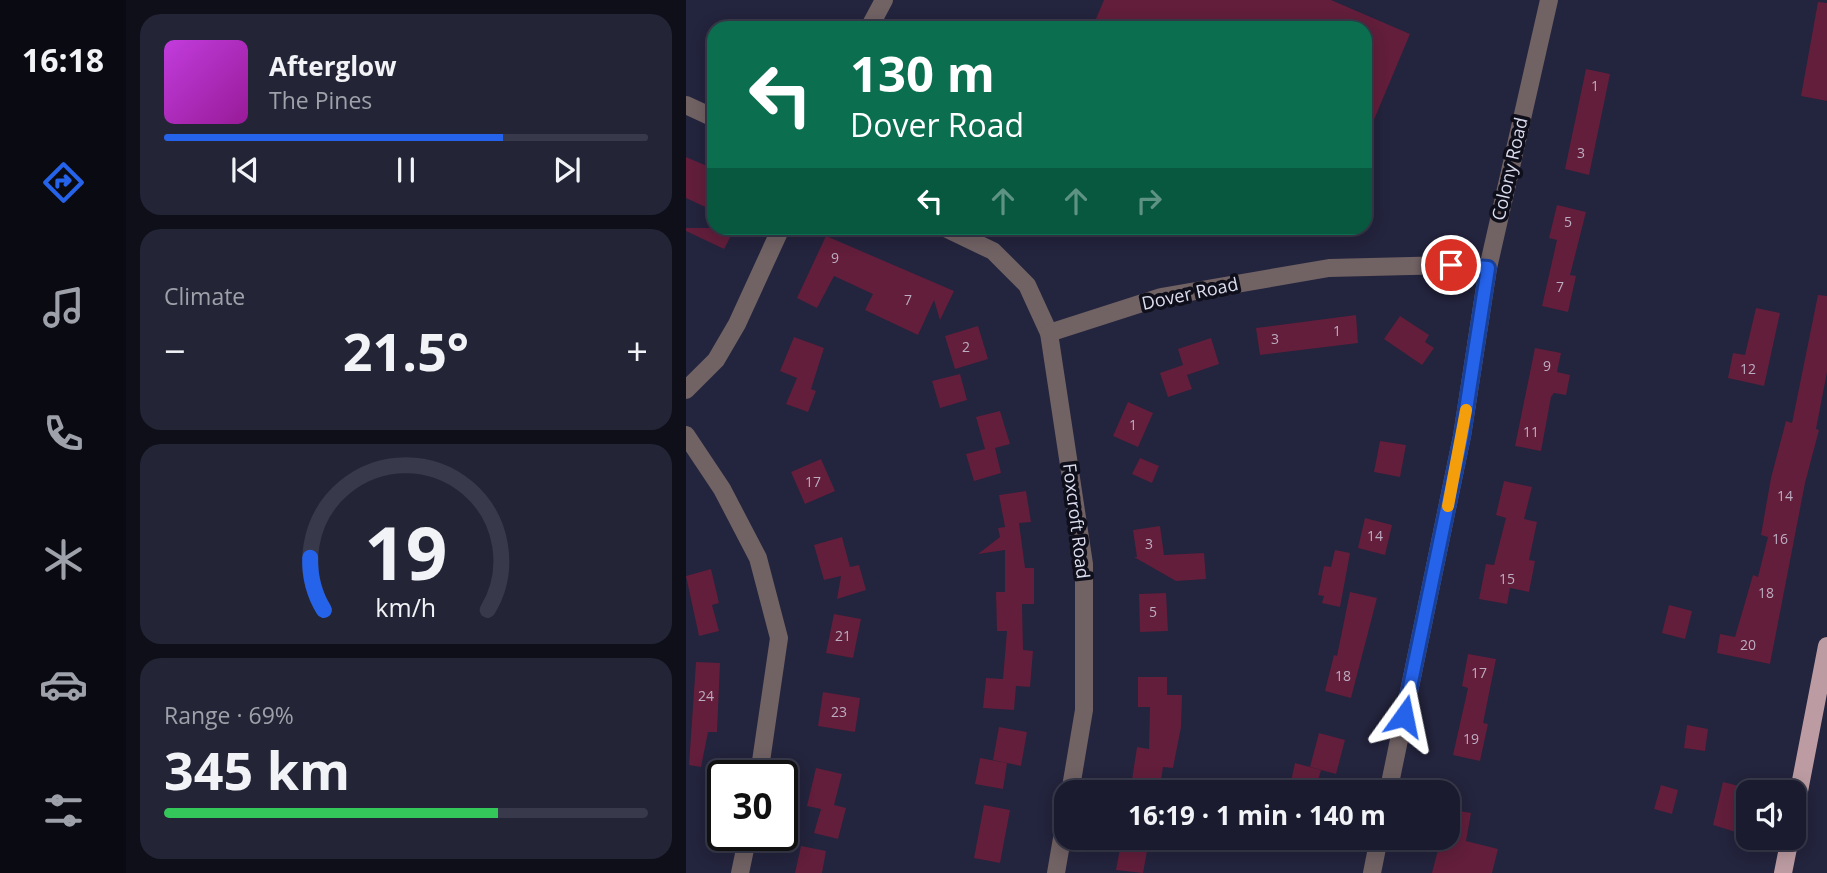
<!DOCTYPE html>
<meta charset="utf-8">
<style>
body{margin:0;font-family:"Open Sans",sans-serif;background:#232436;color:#f1f3f6;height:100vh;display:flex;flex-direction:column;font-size:26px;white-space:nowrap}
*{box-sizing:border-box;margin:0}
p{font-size:23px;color:#9fa1aa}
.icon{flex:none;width:38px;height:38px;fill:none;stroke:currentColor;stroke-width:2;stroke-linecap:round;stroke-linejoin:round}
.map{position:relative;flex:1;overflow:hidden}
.side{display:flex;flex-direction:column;gap:14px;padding:14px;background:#0e0f19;width:560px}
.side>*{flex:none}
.top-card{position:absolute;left:21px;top:21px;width:665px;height:214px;border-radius:21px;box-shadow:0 4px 18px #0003,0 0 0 2px #38394a;background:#0b6e4f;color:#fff;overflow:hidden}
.fabs{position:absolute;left:1050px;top:780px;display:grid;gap:14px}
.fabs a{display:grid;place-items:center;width:70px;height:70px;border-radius:14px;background:#1a1b2e;box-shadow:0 4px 18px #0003,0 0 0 2px #38394a;font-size:35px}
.speed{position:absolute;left:21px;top:760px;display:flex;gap:14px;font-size:35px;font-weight:700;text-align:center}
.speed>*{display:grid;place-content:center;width:91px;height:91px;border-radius:50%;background:#1a1b2e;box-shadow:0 4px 18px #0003,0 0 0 2px #38394a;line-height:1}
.speed .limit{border:4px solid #111;border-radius:10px;background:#fff;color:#111}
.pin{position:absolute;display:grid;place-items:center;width:60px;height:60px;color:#fff;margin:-30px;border:4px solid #fff;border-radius:50%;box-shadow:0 2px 7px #0007}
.me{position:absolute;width:77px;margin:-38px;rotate:12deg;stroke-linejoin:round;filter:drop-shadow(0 0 5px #0008)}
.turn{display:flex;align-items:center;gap:24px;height:147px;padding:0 28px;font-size:32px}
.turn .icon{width:91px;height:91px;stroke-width:2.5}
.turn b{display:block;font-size:49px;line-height:60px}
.lanes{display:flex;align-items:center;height:66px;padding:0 28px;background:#0003;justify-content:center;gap:35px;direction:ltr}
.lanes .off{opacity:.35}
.big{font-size:52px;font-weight:700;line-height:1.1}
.side .widget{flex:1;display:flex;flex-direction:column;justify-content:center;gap:10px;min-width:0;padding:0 24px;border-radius:21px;background:#232436}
.side .dial{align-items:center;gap:0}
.dial svg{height:182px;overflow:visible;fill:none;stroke:#38394a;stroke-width:7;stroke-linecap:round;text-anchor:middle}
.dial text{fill:#f1f3f6;stroke:none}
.song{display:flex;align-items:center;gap:21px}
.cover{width:84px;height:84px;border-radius:10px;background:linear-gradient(135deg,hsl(290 70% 55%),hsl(300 70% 35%))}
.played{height:7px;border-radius:4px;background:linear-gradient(90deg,#2563eb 70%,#38394a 70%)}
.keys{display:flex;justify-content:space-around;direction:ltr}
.heat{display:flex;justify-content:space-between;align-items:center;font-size:38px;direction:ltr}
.charge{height:10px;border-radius:5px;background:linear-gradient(90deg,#34c759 69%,#38394a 0)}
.trip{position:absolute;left:368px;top:780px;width:406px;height:70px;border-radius:21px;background:#1a1b2e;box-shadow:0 4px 18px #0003,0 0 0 2px #38394a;font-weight:700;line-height:70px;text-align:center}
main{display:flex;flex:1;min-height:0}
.dock{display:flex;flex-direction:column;width:126px;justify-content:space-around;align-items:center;background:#0a0b12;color:#9fa1aa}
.dock .icon{width:49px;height:49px}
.dock .current{color:#2563eb}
.dock b{font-size:32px;color:#f1f3f6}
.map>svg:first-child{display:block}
</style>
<main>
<nav class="dock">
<b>16:18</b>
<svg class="icon current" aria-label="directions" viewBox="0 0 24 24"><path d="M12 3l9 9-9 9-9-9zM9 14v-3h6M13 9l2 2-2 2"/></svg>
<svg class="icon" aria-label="music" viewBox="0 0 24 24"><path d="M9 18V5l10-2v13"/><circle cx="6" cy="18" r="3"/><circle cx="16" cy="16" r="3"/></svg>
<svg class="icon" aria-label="phone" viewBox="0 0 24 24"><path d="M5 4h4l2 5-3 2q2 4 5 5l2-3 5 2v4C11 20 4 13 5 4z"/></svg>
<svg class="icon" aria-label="climate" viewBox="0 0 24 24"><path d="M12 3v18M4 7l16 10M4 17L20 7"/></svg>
<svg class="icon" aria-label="car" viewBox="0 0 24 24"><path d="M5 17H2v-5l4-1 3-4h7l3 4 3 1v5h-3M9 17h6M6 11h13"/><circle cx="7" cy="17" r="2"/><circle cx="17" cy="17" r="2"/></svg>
<svg class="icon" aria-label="filters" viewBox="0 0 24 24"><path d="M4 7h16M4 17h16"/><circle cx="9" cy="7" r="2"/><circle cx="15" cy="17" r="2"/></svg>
</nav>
<section class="side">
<div class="widget">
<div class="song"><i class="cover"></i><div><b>Afterglow</b><p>The Pines</p></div></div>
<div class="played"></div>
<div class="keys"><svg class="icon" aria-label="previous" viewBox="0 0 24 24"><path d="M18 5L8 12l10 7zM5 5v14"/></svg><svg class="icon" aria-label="pause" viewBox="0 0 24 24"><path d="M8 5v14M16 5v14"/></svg><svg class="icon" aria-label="next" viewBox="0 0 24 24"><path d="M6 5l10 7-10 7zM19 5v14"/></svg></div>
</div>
<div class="widget"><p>Climate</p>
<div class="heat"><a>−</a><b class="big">21.5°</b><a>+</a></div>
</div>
<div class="widget dial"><svg viewBox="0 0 100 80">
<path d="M14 69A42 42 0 1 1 86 69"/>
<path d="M14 69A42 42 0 0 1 8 46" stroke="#2563eb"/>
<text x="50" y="56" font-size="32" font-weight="700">19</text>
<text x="50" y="72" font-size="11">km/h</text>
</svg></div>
<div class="widget"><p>Range · 69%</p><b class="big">345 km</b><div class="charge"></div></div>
</section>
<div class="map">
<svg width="1141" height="873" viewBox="0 0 1141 873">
<rect width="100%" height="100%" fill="#23243d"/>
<g fill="#621e3b">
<polygon points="418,0 645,0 724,34 679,141 679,28 406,28"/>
<polygon points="1132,2 1141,3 1141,101 1115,96"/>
<polygon points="900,69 924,74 903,175 879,169"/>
<polygon points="0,157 28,169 28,211 0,198"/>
<polygon points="871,205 900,212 884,275 890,276 882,312 856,306 871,240 863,238"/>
<polygon points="0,228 49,228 38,249 0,231"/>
<polygon points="140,236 268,291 254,320 248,300 232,335 179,310 187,294 148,276 131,308 111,298"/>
<polygon points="1132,295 1141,296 1141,372 1130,429 1133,430 1119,483 1084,664 1031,653 1034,634 1049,637 1067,575 1072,577 1082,537 1075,535 1085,478 1100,421 1106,423"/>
<polygon points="1070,308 1094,313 1078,386 1042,378 1047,353 1059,355"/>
<polygon points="670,315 672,343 574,355 570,328"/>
<polygon points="714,316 743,335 739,342 748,348 736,365 698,339"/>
<polygon points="292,326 302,359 269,369 259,336"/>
<polygon points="108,337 138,348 125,389 130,391 122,412 100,404 111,378 94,371"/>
<polygon points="525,338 533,364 501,375 506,389 482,397 474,373 497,365 492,349"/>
<polygon points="849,348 875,353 871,372 884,375 880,395 868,393 865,397 855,451 829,446"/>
<polygon points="274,374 281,400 254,408 246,381"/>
<polygon points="442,402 467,413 452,447 427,436"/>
<polygon points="314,411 324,444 309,448 315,473 288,481 280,454 299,449 290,417"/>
<polygon points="694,441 720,445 714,477 688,472"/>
<polygon points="454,458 473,466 466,483 446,474"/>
<polygon points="135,459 149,491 119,504 105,472"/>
<polygon points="818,481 846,487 838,519 851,522 843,560 849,561 843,592 824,588 821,604 793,599 800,564 808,565 820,518 810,515"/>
<polygon points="340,491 345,522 333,523 339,568 348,568 348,604 336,604 337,650 347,651 344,687 330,686 328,710 297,708 300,678 317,679 321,631 311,631 310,592 319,592 319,550 292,554 314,537 312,528 319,527 313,495"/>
<polygon points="679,518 706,525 699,555 672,548"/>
<polygon points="474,526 478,555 518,553 520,579 490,581 448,557 451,557 447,530"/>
<polygon points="156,537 164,567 173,565 180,590 151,599 155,576 138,580 128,545"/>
<polygon points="649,550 664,553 654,607 636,603 638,596 632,595 638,566 645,567"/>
<polygon points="25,569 33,603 26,605 33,631 13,636 0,576"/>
<polygon points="664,592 691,598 665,698 639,691 648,655 651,656"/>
<polygon points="480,593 482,631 454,632 453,594"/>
<polygon points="983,605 1006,611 999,639 976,633"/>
<polygon points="148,614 175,619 167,658 140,653"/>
<polygon points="782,654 810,659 797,723 802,724 794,761 767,755 782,688 776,686"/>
<polygon points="10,662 34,663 31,732 22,732 15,767 3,765"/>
<polygon points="452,677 481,677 481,695 496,695 495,727 487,768 477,767 473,793 444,793 451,747 463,749 464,707 452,707"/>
<polygon points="137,692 174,698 169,732 132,726"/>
<polygon points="1001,725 1022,729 1019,751 998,748"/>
<polygon points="313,727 341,732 335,766 307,760"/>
<polygon points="633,733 659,740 650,774 624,767"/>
<polygon points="294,758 321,763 317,789 289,784"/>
<polygon points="609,763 635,770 630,788 605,781"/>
<polygon points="130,768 156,774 148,805 160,808 152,839 128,833 135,809 121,806"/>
<polygon points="1037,782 1061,788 1050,832 1027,825"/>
<polygon points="975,785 992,790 986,814 968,809"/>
<polygon points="298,805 324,810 314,863 288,858"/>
<polygon points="761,809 785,813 780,841 812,849 806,873 746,873 755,838 761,838"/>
<polygon points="436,838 463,840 457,873 430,870"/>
<polygon points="115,846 140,851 136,873 109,873"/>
</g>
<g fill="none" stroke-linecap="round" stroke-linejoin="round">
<g stroke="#716264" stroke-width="18">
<polyline points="183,28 198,0"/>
<polyline points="0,105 28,118"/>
<polyline points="259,228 307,251 341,285 363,333 398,564 398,710 384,793"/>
<polyline points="363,333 475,297 643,268 765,265 802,268"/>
<polyline points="0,390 30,360 51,324 95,228"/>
<polyline points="0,435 36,489 72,558 93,638 73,775"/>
<polyline points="702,793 776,436 802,268 863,0"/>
<polyline points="54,873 62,835"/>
<polyline points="370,873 380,815"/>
<polyline points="686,873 693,838"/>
</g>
<g stroke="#bc9ca2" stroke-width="18">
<polyline points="1108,817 1141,646"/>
<polyline points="1097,873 1104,838"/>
</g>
</g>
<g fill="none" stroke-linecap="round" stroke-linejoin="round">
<defs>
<polyline id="route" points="718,716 776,436 802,268 765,265"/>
</defs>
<use href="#route" stroke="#184099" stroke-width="18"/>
<use href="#route" stroke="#2563eb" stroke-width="12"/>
<polyline stroke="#f59e0b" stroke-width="12" points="762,506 780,410"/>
</g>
<g text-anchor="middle" stroke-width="7" stroke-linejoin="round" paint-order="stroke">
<g font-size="14" fill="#bdadc1">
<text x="909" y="91">1</text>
<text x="895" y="158">3</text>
<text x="882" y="227">5</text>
<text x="149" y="263">9</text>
<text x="874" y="292">7</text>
<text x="222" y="305">7</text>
<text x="651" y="336">1</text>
<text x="589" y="344">3</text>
<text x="280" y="352">2</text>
<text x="861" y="371">9</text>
<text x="1062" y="374">12</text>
<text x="447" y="430">1</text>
<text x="845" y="437">11</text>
<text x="127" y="487">17</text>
<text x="1099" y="501">14</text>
<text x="689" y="541">14</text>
<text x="1094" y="544">16</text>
<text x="463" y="549">3</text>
<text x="821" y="584">15</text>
<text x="1080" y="598">18</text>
<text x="467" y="617">5</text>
<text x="157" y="641">21</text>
<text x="1062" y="650">20</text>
<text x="793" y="678">17</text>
<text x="657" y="681">18</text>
<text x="20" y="701">24</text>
<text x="153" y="717">23</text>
<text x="785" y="744">19</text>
</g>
<g font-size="18" fill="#dbddee" stroke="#0e0f1a">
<text transform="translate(824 169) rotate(-77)" y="6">Colony Road</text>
<text transform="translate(504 294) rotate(-12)" y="6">Dover Road</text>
<text transform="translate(390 521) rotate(83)" y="6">Foxcroft Road</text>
</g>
</g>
</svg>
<div class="fabs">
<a><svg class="icon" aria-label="sound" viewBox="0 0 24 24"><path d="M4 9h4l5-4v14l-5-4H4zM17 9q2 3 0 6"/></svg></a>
</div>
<div class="speed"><div class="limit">30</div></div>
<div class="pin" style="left:765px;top:265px;background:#d93025"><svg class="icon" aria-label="arrive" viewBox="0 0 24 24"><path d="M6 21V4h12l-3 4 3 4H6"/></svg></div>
<svg class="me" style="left:718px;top:716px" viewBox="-20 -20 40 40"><path d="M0-17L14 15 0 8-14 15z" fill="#2563eb" stroke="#fff" stroke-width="4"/></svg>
<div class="trip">16:19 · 1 min · 140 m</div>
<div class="top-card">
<div class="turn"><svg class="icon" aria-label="left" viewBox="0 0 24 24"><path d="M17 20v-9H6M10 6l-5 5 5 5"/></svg><div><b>130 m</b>Dover Road</div></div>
<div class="lanes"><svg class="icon" aria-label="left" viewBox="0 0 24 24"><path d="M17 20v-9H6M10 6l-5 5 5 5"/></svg><svg class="icon off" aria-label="ahead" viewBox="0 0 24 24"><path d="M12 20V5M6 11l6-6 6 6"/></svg><svg class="icon off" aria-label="ahead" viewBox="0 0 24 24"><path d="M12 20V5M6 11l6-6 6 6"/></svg><svg class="icon off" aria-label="right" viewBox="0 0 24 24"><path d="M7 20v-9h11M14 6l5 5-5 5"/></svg></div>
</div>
</div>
</main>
